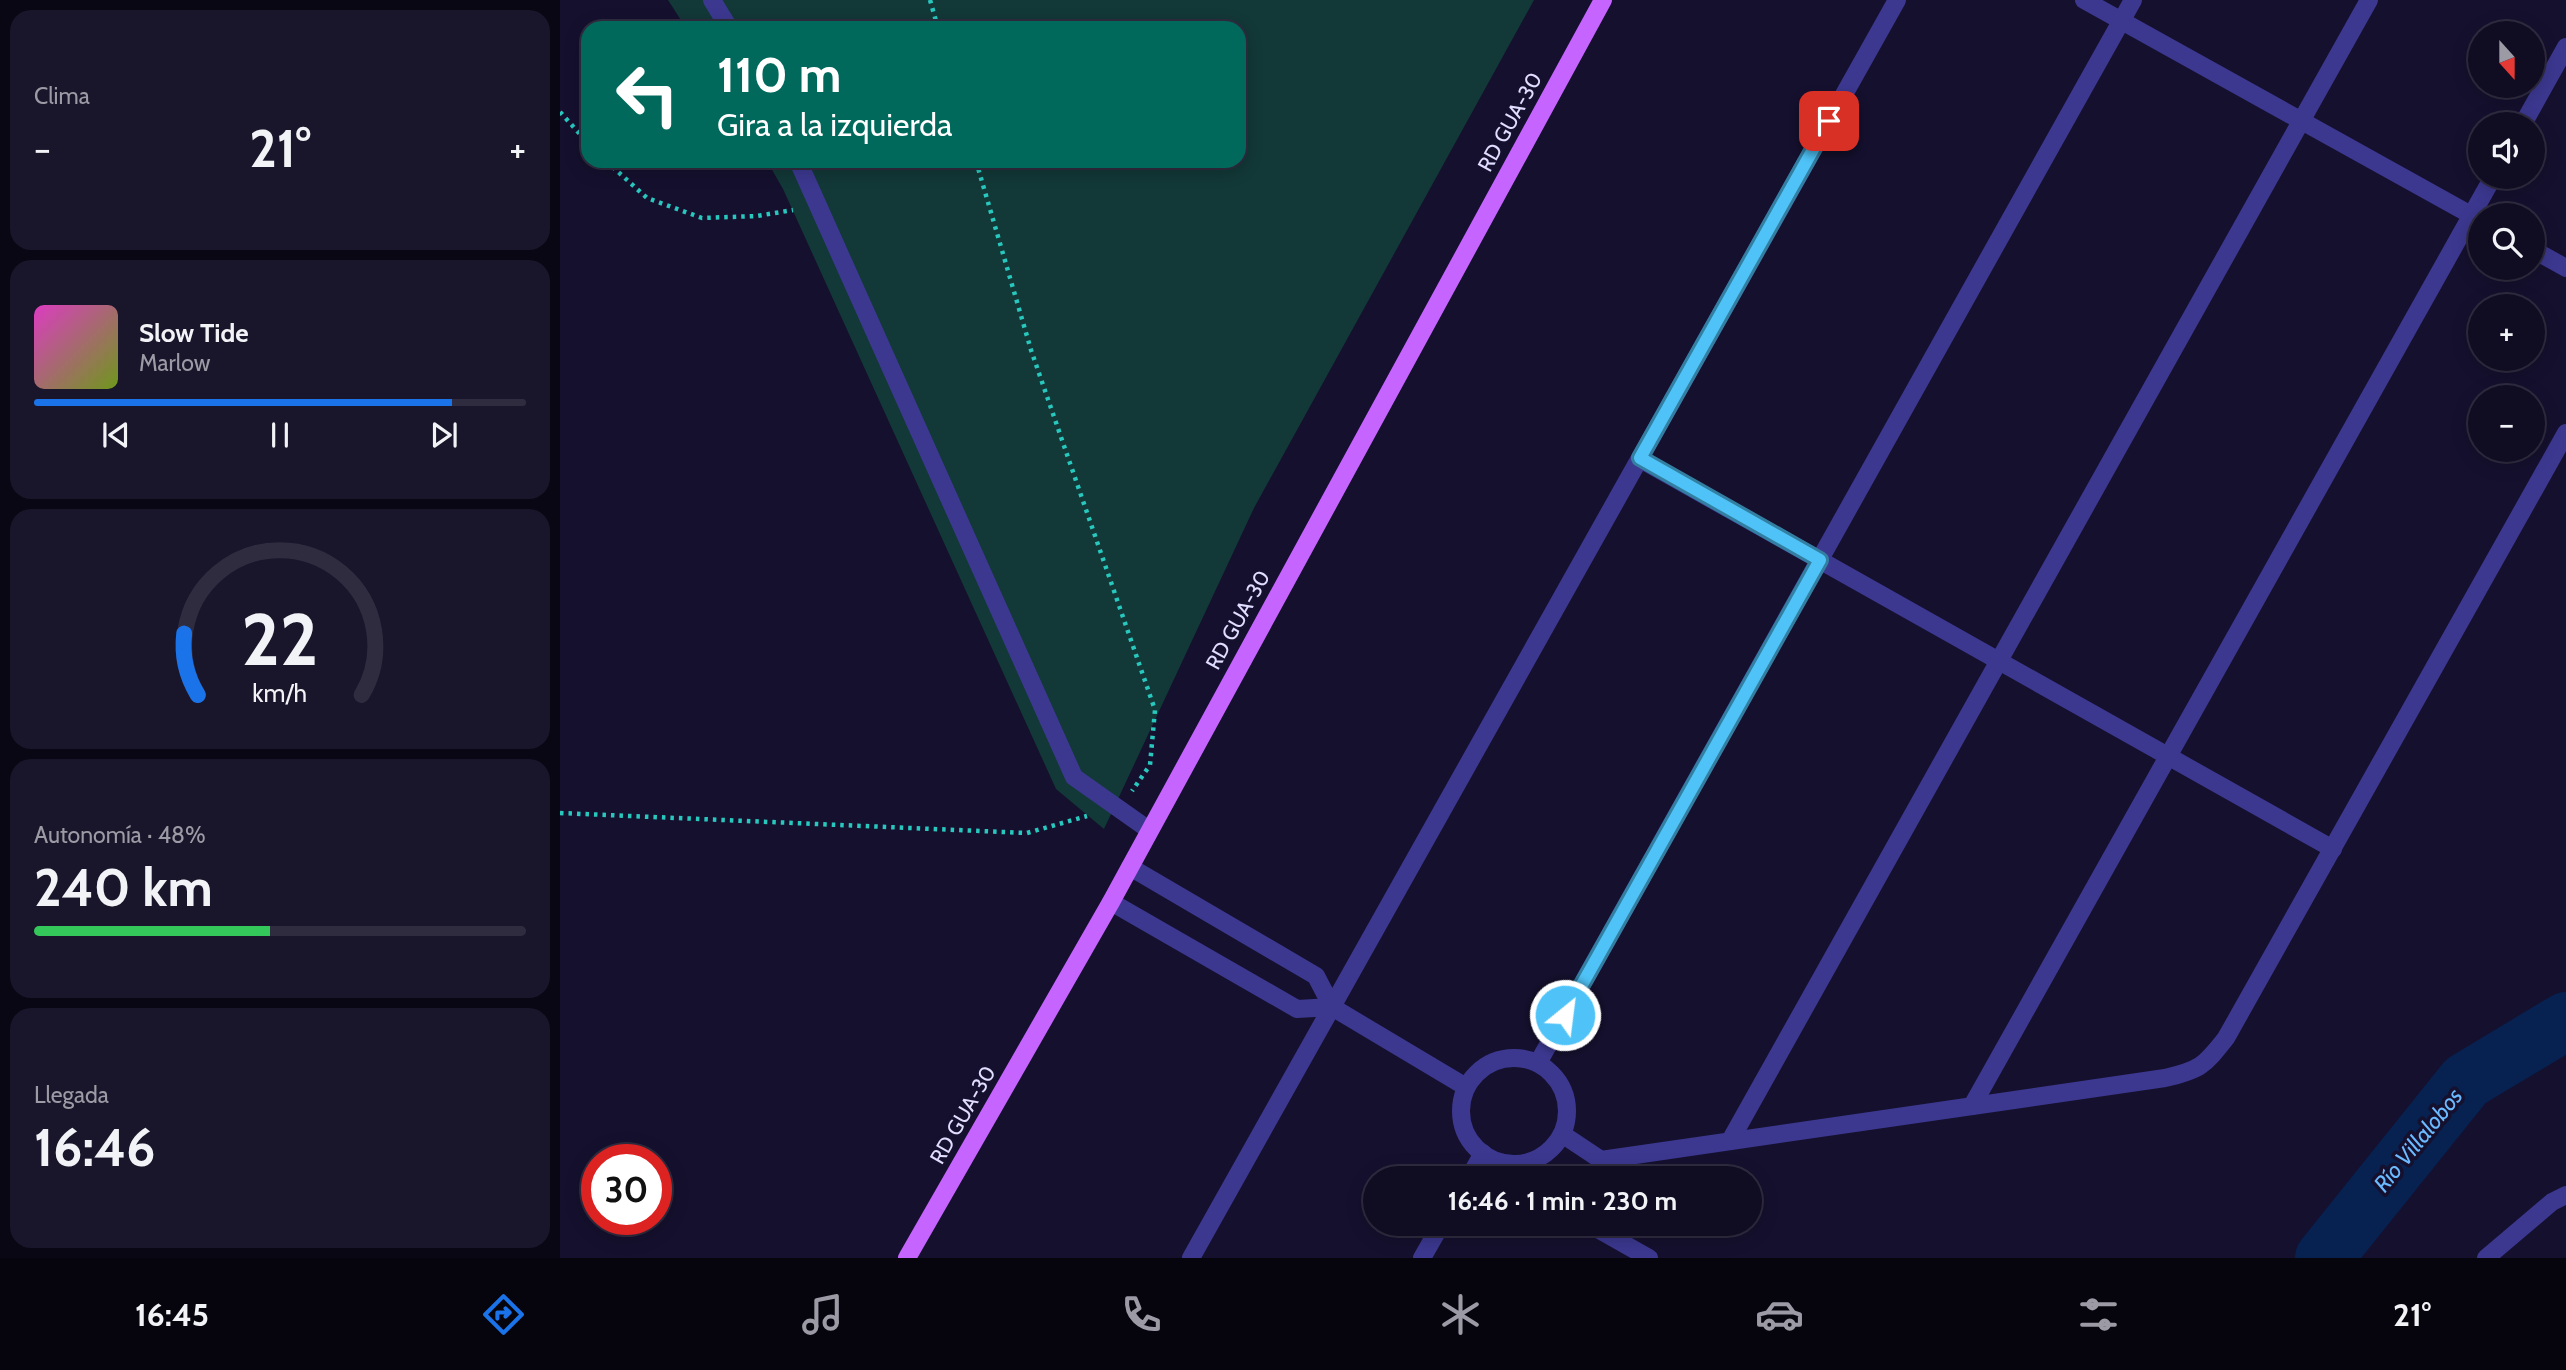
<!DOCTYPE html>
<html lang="es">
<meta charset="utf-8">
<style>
body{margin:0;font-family:Cabin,sans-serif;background:#19152a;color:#f1f3f6;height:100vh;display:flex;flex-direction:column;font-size:26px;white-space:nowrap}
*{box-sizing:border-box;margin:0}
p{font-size:23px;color:#9c9ba5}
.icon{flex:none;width:38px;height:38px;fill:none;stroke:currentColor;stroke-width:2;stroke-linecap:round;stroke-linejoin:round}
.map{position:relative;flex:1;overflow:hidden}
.panel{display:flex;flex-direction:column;gap:10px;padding:10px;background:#090713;width:560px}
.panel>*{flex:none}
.guide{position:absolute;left:21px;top:21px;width:665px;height:147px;border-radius:21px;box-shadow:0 4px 18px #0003,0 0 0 2px #302c40;background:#00695c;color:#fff;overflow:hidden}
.needle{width:46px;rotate:159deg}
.tools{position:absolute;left:1908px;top:21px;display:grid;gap:14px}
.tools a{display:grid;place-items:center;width:77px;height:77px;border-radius:50%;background:#100c22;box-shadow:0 4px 18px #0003,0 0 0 2px #302c40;font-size:35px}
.speed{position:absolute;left:21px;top:1144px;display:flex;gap:14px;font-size:35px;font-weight:700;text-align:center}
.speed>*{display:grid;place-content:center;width:91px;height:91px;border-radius:50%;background:#100c22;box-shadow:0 4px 18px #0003,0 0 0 2px #302c40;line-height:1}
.speed .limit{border:10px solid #d22;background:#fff;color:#111}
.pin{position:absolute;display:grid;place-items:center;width:60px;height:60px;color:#fff;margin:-30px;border-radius:14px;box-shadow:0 4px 10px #0006}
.me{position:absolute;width:77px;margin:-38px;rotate:29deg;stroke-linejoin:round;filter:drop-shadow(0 0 5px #0008)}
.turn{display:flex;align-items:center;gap:24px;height:147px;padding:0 21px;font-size:32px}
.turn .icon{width:91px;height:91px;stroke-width:2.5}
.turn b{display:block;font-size:49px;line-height:60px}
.big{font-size:52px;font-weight:800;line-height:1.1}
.panel .tile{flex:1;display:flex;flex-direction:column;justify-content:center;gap:10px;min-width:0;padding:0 24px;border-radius:21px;background:#19152a}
.panel .dial{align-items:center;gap:0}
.dial svg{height:182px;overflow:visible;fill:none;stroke:#302c40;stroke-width:7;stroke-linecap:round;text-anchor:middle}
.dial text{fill:#f1f3f6;stroke:none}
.song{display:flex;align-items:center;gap:21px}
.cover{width:84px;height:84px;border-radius:10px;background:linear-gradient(135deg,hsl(310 70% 55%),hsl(80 70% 35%))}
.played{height:7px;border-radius:4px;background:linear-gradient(90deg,#1a73e8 85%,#302c40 85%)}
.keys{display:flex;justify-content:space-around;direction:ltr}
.heat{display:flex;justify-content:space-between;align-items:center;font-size:38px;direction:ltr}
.charge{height:10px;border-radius:5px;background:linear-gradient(90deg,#34c759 48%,#302c40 0)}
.trip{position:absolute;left:803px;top:1166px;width:399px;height:70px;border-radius:35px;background:#100c22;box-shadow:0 4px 18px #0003,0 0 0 2px #302c40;font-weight:800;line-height:70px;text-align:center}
.tab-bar{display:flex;height:112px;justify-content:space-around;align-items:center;background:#06050e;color:#9c9ba5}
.tab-bar .icon{width:49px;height:49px}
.tab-bar .active{color:#1a73e8}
.tab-bar b{font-size:32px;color:#f1f3f6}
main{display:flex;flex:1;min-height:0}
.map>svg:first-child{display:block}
</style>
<main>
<section class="panel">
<div class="tile"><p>Clima</p>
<div class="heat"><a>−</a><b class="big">21°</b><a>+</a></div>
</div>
<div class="tile">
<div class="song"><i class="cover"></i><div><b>Slow Tide</b><p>Marlow</p></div></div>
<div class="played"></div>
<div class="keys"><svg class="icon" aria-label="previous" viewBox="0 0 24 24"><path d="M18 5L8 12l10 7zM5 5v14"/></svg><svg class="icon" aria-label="pause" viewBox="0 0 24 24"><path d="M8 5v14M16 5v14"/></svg><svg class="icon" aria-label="next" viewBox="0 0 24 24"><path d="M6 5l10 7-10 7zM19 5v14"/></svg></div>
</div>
<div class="tile dial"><svg viewBox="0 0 100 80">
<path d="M14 69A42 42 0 1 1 86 69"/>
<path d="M14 69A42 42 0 0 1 8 42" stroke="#1a73e8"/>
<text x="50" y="56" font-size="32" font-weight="700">22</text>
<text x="50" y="72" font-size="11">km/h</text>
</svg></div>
<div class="tile"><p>Autonomía · 48%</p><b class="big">240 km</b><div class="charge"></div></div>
<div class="tile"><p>Llegada</p><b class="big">16:46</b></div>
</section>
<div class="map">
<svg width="2006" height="1258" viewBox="0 0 2006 1258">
<rect width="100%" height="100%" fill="#15102e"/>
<polygon fill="#123837" points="108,0 974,0 694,508 544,829 496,789 223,189 207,161 679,161 679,28 126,28"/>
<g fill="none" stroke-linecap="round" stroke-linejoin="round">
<polyline stroke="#072150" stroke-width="58" points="1764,1258 1906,1081 2006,1021"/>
<g stroke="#28c8bf" stroke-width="4.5" stroke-dasharray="3.5 5" stroke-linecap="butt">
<polyline points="370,0 378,28"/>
<polyline points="0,112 28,143"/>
<polyline points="46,161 87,198 142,218 197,216 233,210"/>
<polyline points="416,161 471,350 595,710 590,765 572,791"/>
<polyline points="0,813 467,833 527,816"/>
</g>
<g stroke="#3c3890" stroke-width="18">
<polyline points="152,0 169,28"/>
<polyline points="1524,0 1920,220"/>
<polyline points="1963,124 2006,47"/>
<polyline points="238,161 514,777 589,830"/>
<polyline points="1972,249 2006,268"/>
<polyline points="1080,459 1773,849"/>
<polyline points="570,867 756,976 772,1007 906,1087"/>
<polyline points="551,902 737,1009 772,1007"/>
<circle cx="954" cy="1111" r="53"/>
<polyline points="978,1063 1573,0"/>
<polyline points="1412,1106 1933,177"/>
<path d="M 1002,1134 L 1041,1160 L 1605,1078 C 1640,1070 1644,1066 1666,1038 L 2006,433"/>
<polyline points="1170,1141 1809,0"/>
<polyline points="909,1178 923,1153"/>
<polyline points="1027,1223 1089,1258"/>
<polyline points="631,1258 1337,0"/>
<polyline points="862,1258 882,1223"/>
<polyline points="1926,1258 1992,1202 2006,1195"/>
</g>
<polyline stroke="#c664ff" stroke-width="18" points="347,1258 551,902 1043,0"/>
</g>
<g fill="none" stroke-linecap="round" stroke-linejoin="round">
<defs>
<polyline id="route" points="1005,1015 1260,560 1080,458 1269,121"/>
</defs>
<use href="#route" stroke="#337fa1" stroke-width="18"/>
<use href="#route" stroke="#4fc3f7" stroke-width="12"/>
</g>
<g text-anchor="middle" stroke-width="7" stroke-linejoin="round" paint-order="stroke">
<g font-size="21" fill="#e1ddff" stroke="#15102e">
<text transform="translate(950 122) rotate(-61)" y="7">RD GUA-30</text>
<text transform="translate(678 620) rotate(-61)" y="7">RD GUA-30</text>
<text transform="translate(403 1115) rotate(-60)" y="7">RD GUA-30</text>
</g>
<g font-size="23" font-style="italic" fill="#6bbaff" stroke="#15102e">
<text transform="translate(1858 1140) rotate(-51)" y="8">Río Villalobos</text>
</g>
</g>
</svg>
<div class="tools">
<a><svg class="needle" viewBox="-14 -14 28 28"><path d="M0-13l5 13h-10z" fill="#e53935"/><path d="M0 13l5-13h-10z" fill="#9c9ba5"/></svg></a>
<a><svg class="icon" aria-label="sound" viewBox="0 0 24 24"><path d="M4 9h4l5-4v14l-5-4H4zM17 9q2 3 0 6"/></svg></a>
<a><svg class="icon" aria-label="search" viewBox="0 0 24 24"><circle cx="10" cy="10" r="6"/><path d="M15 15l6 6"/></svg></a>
<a>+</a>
<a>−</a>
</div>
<div class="speed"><div class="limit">30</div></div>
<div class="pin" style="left:1269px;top:121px;background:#d93025"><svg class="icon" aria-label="arrive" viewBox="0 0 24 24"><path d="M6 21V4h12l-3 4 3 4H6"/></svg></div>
<svg class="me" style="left:1005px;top:1015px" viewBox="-20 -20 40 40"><circle r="17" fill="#4fc3f7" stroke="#fff" stroke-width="3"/><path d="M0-11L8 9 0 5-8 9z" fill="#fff"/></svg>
<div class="trip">16:46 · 1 min · 230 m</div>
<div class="guide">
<div class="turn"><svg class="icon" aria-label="left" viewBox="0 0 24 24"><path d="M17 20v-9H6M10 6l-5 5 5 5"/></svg><div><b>110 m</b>Gira a la izquierda</div></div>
</div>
</div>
</main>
<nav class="tab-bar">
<b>16:45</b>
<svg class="icon active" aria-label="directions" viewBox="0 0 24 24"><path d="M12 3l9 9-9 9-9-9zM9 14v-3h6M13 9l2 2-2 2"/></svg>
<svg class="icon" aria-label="music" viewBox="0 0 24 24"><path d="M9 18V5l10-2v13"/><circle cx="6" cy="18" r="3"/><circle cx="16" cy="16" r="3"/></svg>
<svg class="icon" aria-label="phone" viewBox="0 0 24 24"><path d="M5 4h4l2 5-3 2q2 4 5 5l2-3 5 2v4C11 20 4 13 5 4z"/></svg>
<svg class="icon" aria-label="climate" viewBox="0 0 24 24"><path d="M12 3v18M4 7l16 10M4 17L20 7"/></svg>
<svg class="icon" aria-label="car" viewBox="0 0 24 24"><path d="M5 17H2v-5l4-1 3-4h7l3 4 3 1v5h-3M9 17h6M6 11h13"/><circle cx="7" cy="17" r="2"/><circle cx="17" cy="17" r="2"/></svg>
<svg class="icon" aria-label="filters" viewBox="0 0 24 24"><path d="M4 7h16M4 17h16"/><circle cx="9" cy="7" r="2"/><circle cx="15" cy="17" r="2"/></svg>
<b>21°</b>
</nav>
